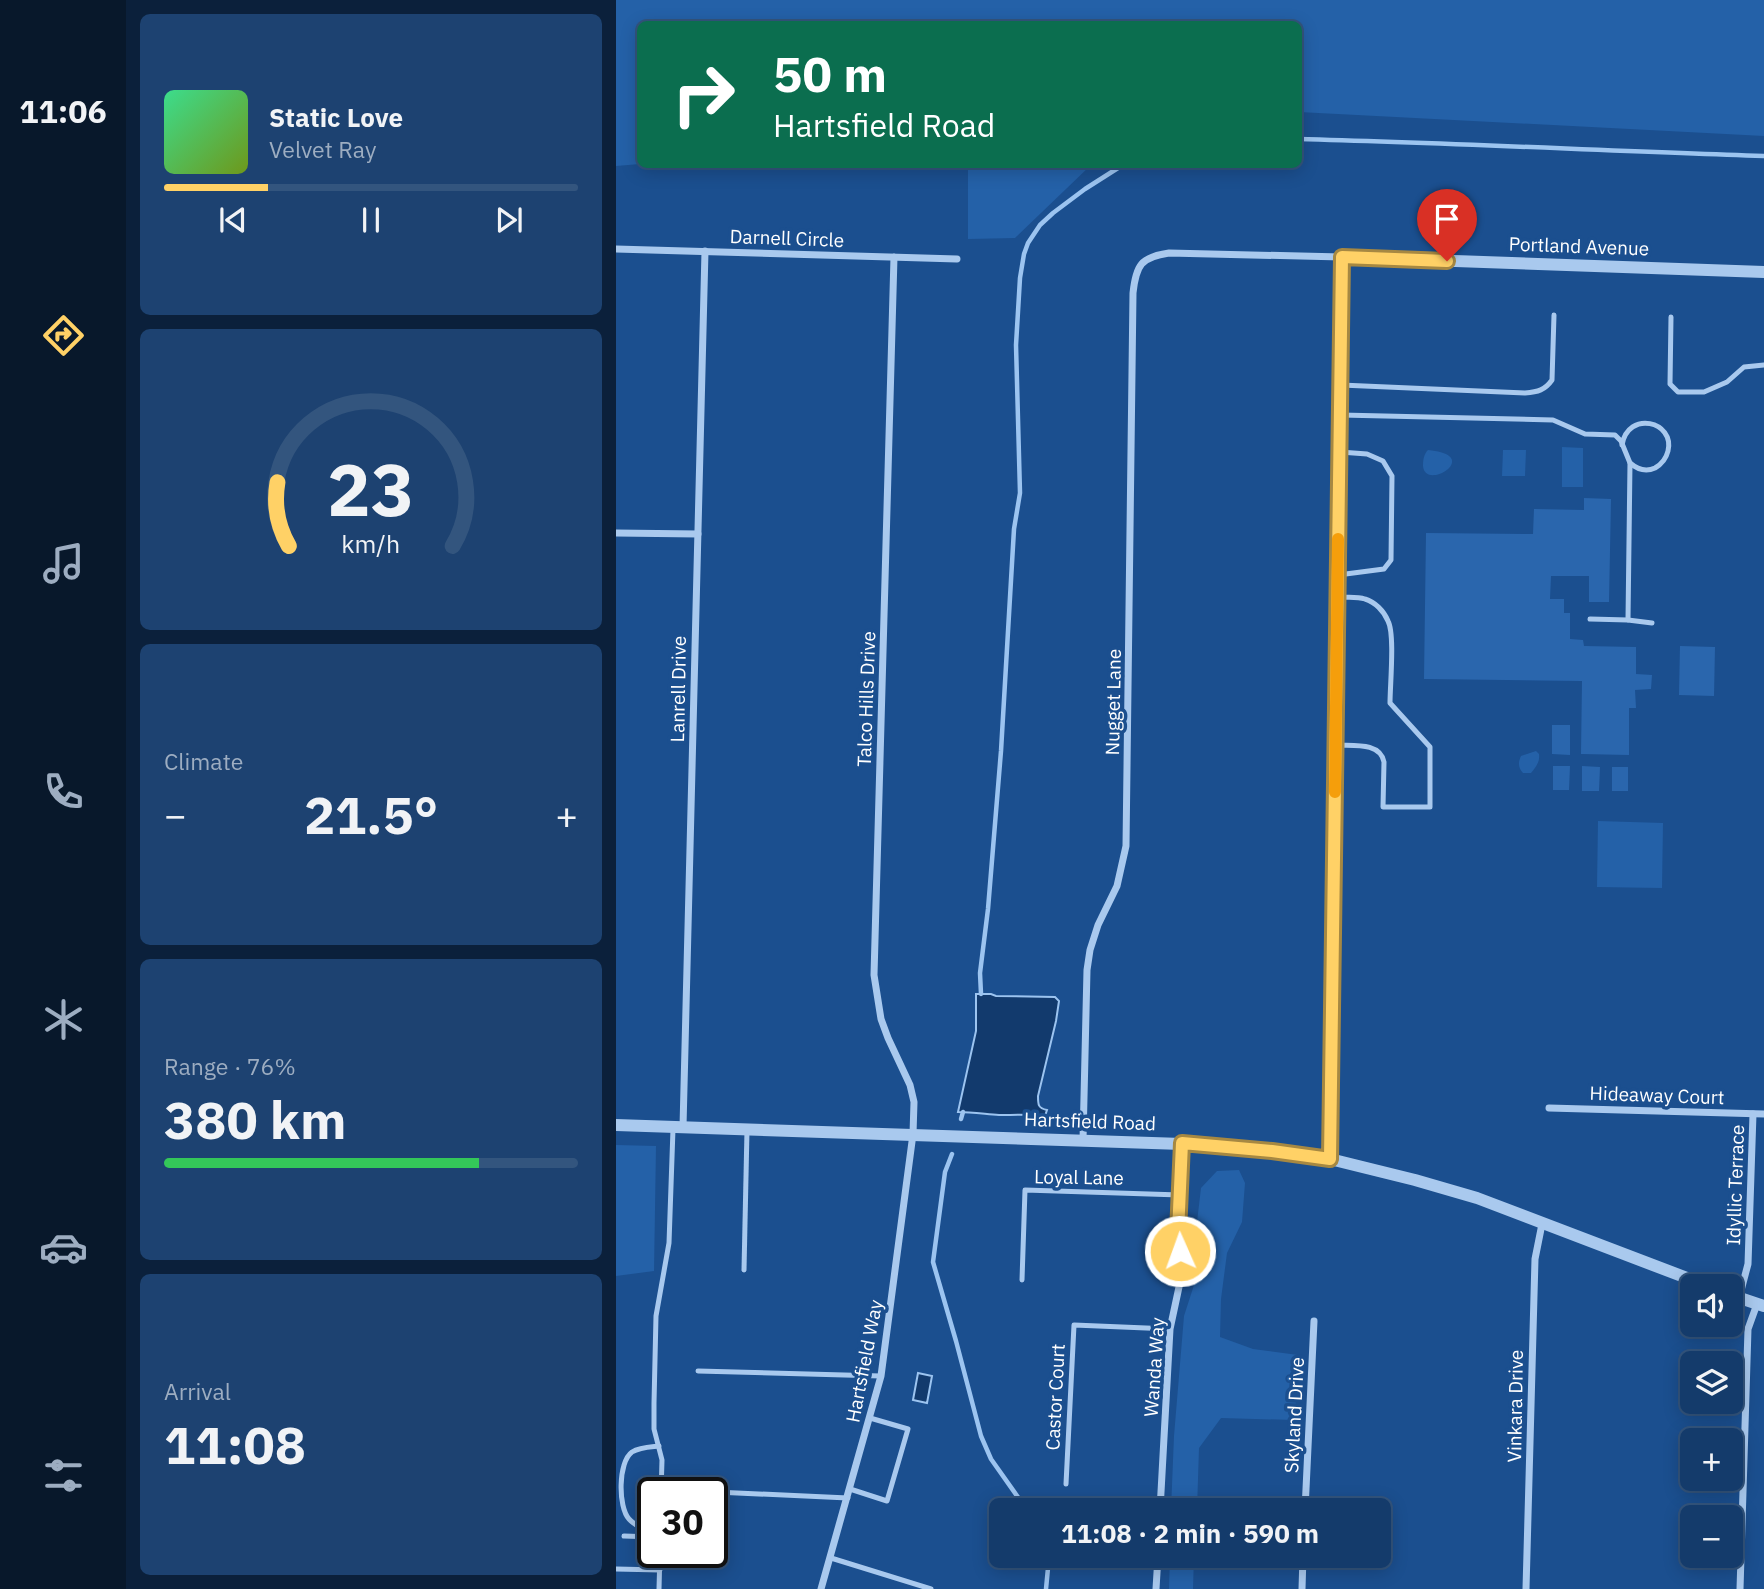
<!DOCTYPE html>
<meta charset="utf-8">
<style>
body{margin:0;font-family:"IBM Plex Sans",sans-serif;background:#1d4271;color:#f1f3f6;height:100vh;display:flex;flex-direction:column;font-size:26px;white-space:nowrap}
*{box-sizing:border-box;margin:0}
p{font-size:23px;color:#9dadc1}
.icon{flex:none;width:38px;height:38px;fill:none;stroke:currentColor;stroke-width:2;stroke-linecap:round;stroke-linejoin:round}
.map{position:relative;flex:1;overflow:hidden}
.drawer{display:flex;flex-direction:column;gap:14px;padding:14px;background:#0b203b;width:490px}
.drawer>*{flex:none}
.guide{position:absolute;left:21px;top:21px;width:665px;height:147px;border-radius:10px;box-shadow:0 4px 18px #0003,0 0 0 2px #33557e;background:#0b6e4f;color:#fff;overflow:hidden}
.controls{position:absolute;left:1064px;top:1274px;display:grid;gap:14px}
.controls a{display:grid;place-items:center;width:63px;height:63px;border-radius:10px;background:#143b6b;box-shadow:0 4px 18px #0003,0 0 0 2px #33557e;font-size:35px}
.speed{position:absolute;left:21px;top:1477px;display:flex;gap:14px;font-size:35px;font-weight:700;text-align:center}
.speed>*{display:grid;place-content:center;width:91px;height:91px;border-radius:50%;background:#143b6b;box-shadow:0 4px 18px #0003,0 0 0 2px #33557e;line-height:1}
.speed .limit{border:4px solid #111;border-radius:10px;background:#fff;color:#111}
.pin{position:absolute;display:grid;place-items:center;width:60px;height:60px;color:#fff;margin:-72px -30px;border-radius:50% 50% 50% 0;rotate:-45deg;box-shadow:0 0 7px #0007}
.pin .icon{rotate:45deg}
.me{position:absolute;width:77px;margin:-38px;rotate:358deg;stroke-linejoin:round;filter:drop-shadow(0 0 5px #0008)}
.turn{display:flex;align-items:center;gap:24px;height:147px;padding:0 21px;font-size:32px}
.turn .icon{width:91px;height:91px;stroke-width:2.5}
.turn b{display:block;font-size:49px;line-height:60px}
.big{font-size:52px;font-weight:700;line-height:1.1}
.drawer .widget{flex:1;display:flex;flex-direction:column;justify-content:center;gap:10px;min-width:0;padding:0 24px;border-radius:10px;background:#1d4271}
.drawer .dial{align-items:center;gap:0}
.dial svg{height:182px;overflow:visible;fill:none;stroke:#33557e;stroke-width:7;stroke-linecap:round;text-anchor:middle}
.dial text{fill:#f1f3f6;stroke:none}
.song{display:flex;align-items:center;gap:21px}
.cover{width:84px;height:84px;border-radius:10px;background:linear-gradient(135deg,hsl(150 70% 55%),hsl(80 70% 35%))}
.played{height:7px;border-radius:4px;background:linear-gradient(90deg,#ffd166 25%,#33557e 25%)}
.keys{display:flex;justify-content:space-around;direction:ltr}
.heat{display:flex;justify-content:space-between;align-items:center;font-size:38px;direction:ltr}
.charge{height:10px;border-radius:5px;background:linear-gradient(90deg,#34c759 76%,#33557e 0)}
.trip{position:absolute;left:373px;top:1498px;width:402px;height:70px;border-radius:10px;background:#143b6b;box-shadow:0 4px 18px #0003,0 0 0 2px #33557e;font-weight:700;line-height:70px;text-align:center}
main{display:flex;flex:1;min-height:0}
.tab-bar{display:flex;flex-direction:column;width:126px;justify-content:space-around;align-items:center;background:#08182b;color:#9dadc1}
.tab-bar .icon{width:49px;height:49px}
.tab-bar .active{color:#ffd166}
.tab-bar b{font-size:32px;color:#f1f3f6}
.map>svg:first-child{display:block}
</style>
<main>
<nav class="tab-bar">
<b>11:06</b>
<svg class="icon active" aria-label="directions" viewBox="0 0 24 24"><path d="M12 3l9 9-9 9-9-9zM9 14v-3h6M13 9l2 2-2 2"/></svg>
<svg class="icon" aria-label="music" viewBox="0 0 24 24"><path d="M9 18V5l10-2v13"/><circle cx="6" cy="18" r="3"/><circle cx="16" cy="16" r="3"/></svg>
<svg class="icon" aria-label="phone" viewBox="0 0 24 24"><path d="M5 4h4l2 5-3 2q2 4 5 5l2-3 5 2v4C11 20 4 13 5 4z"/></svg>
<svg class="icon" aria-label="climate" viewBox="0 0 24 24"><path d="M12 3v18M4 7l16 10M4 17L20 7"/></svg>
<svg class="icon" aria-label="car" viewBox="0 0 24 24"><path d="M5 17H2v-5l4-1 3-4h7l3 4 3 1v5h-3M9 17h6M6 11h13"/><circle cx="7" cy="17" r="2"/><circle cx="17" cy="17" r="2"/></svg>
<svg class="icon" aria-label="filters" viewBox="0 0 24 24"><path d="M4 7h16M4 17h16"/><circle cx="9" cy="7" r="2"/><circle cx="15" cy="17" r="2"/></svg>
</nav>
<section class="drawer">
<div class="widget">
<div class="song"><i class="cover"></i><div><b>Static Love</b><p>Velvet Ray</p></div></div>
<div class="played"></div>
<div class="keys"><svg class="icon" aria-label="previous" viewBox="0 0 24 24"><path d="M18 5L8 12l10 7zM5 5v14"/></svg><svg class="icon" aria-label="pause" viewBox="0 0 24 24"><path d="M8 5v14M16 5v14"/></svg><svg class="icon" aria-label="next" viewBox="0 0 24 24"><path d="M6 5l10 7-10 7zM19 5v14"/></svg></div>
</div>
<div class="widget dial"><svg viewBox="0 0 100 80">
<path d="M14 69A42 42 0 1 1 86 69"/>
<path d="M14 69A42 42 0 0 1 9 41" stroke="#ffd166"/>
<text x="50" y="56" font-size="32" font-weight="700">23</text>
<text x="50" y="72" font-size="11">km/h</text>
</svg></div>
<div class="widget"><p>Climate</p>
<div class="heat"><a>−</a><b class="big">21.5°</b><a>+</a></div>
</div>
<div class="widget"><p>Range · 76%</p><b class="big">380 km</b><div class="charge"></div></div>
<div class="widget"><p>Arrival</p><b class="big">11:08</b></div>
</section>
<div class="map">
<svg width="1148" height="1589" viewBox="0 0 1148 1589">
<rect width="100%" height="100%" fill="#1b4f8f"/>
<g fill="#2461a8">
<polygon points="0,0 1148,0 1148,136 683,112 682,24 606,24 606,22 587,19 587,24 24,24 24,164 0,166"/>
<polygon points="352,165 352,164 475,165 399,238 352,239"/>
<polygon points="946,447 967,448 967,487 946,487"/>
<path d="M 812,450 C 868,455 809,492 807,466 C 807,459 808,454 812,450 Z"/>
<polygon points="887,450 910,450 909,476 886,476"/>
<path d="M 920,751 L 923,754 C 924,762 920,767 915,773 L 907,773 C 902,768 902,762 905,756 Z"/>
<polygon points="982,821 1047,823 1046,888 981,887"/>
<polygon points="0,1145 40,1146 38,1271 0,1276"/>
<polygon points="623,1170 629,1183 626,1222 611,1253 605,1299 604,1337 637,1349 682,1355 679,1420 605,1418 583,1448 581,1510 555,1510 558,1436 568,1316 578,1285 581,1222 585,1188 601,1171"/>
<polygon points="554,1556 578,1556 577,1589 553,1589"/>
</g>
<g fill="#123a6d" stroke="#9cc4f0" stroke-width="2">
<path d="M 360,994 L 375,994 L 380,996 L 439,997 L 443,1001 L 440,1021 L 422,1096 C 422,1105 422,1108 431,1110 L 429,1116 C 414,1114 398,1115 383,1115 C 369,1114 356,1112 342,1112 L 360,1031 Z"/>
<polygon points="302,1373 316,1376 311,1403 297,1400"/>
</g>
<g fill="none" stroke-linecap="round" stroke-linejoin="round">
<g stroke="#9cc4f0" stroke-width="4.5">
<path d="M 682,139 C 838,143 993,151 1148,156"/>
<polyline points="365,994 364,973 372,909 385,751 398,529 404,493 400,345 404,278 408,254 412,243 424,225 437,213 469,189 502,168 505,164"/>
<polyline points="345,1119 347,1112"/>
<polyline points="336,1154 329,1172 317,1262 340,1341 365,1436 375,1459 411,1510"/>
<polyline points="430,1589 432,1568 430,1556"/>
</g>
</g>
<g fill="#2a66ad">
<polygon points="968,498 995,499 993,602 973,602 973,576 935,576 934,599 948,599 948,613 954,613 954,639 967,640 968,646 1020,647 1020,674 1036,675 1035,689 1019,690 1020,708 1013,708 1013,755 965,754 966,681 808,679 810,533 917,534 918,509 968,510"/>
<polygon points="1064,646 1099,647 1098,696 1063,695"/>
<polygon points="936,725 954,725 954,755 936,754"/>
<polygon points="937,766 954,766 953,790 937,790"/>
<polygon points="966,766 984,767 983,791 966,791"/>
<rect x="996" y="767" width="16" height="24"/>
</g>
<g fill="none" stroke-linecap="round" stroke-linejoin="round">
<g stroke="#a9c9ee" stroke-width="5">
<polyline points="1055,317 1054,384 1062,392 1088,392 1111,382 1128,367 1148,365"/>
<path d="M 725,385 L 909,393 C 922,392 929,390 936,380 L 938,315"/>
<polyline points="725,415 937,420 969,434 999,435 1005,441 1014,463 1012,620"/>
<path d="M 1006,445 C 1012,410 1059,421 1052,451 C 1050,459 1046,464 1039,468 C 1030,472 1021,469 1014,463"/>
<polyline points="722,575 768,569 775,560 776,476 767,461 751,454 724,452"/>
<polyline points="974,619 1012,620 1036,623"/>
<path d="M 721,745 C 737,746 764,742 768,762 L 767,807 L 814,807 L 814,747 L 774,703 C 774,685 779,634 772,621 C 768,611 759,602 749,599 C 740,596 730,598 721,597"/>
<polyline points="128,1270 131,1130"/>
<polyline points="406,1280 409,1190 564,1195"/>
<polyline points="82,1371 265,1376"/>
<polyline points="450,1484 458,1325 554,1329"/>
<polyline points="234,1489 271,1501 292,1429 254,1418"/>
<polyline points="78,1491 232,1498"/>
<polyline points="45,1493 46,1460 38,1429 38,1403 40,1316 53,1243 57,1129"/>
<path d="M 37,1533 C 29,1530 19,1526 13,1519 C 2,1507 2,1462 16,1452 C 24,1447 34,1447 43,1446"/>
<polyline points="8,1536 37,1537"/>
<polyline points="215,1558 315,1589"/>
<polyline points="0,1569 44,1570"/>
<polyline points="43,1589 44,1552"/>
</g>
<g stroke="#a9c9ee" stroke-width="7">
<polyline points="0,249 341,259"/>
<polyline points="0,533 82,534"/>
<polyline points="933,1108 1148,1114"/>
<polyline points="67,1127 89,251"/>
<path d="M 467,1140 L 471,970 L 474,950 L 482,925 L 501,886 L 510,846 L 517,293 C 520,265 525,257 553,253 L 726,257"/>
<polyline points="1123,1298 1132,1264 1137,1114"/>
<polyline points="544,1510 554,1329 566,1273 562,1233 566,1144"/>
<polyline points="689,1510 698,1321"/>
<polyline points="205,1589 265,1376 297,1134 298,1102 294,1085 272,1038 265,1019 258,975 278,257"/>
<polyline points="540,1589 542,1556"/>
<polyline points="686,1589 687,1556"/>
<polyline points="910,1589 919,1259 926,1224"/>
<polyline points="1124,1589 1132,1329 1141,1304"/>
</g>
<g stroke="#a9c9ee" stroke-width="12">
<polyline points="0,1125 566,1144 656,1151 714,1159 799,1180 861,1198 1092,1286"/>
<polyline points="714,1159 726,257 1148,272"/>
<polyline points="1115,1295 1148,1306"/>
</g>
</g>
<g fill="none" stroke-linecap="round" stroke-linejoin="round">
<defs>
<polyline id="route" points="564,1251 562,1233 566,1143 656,1151 714,1159 726,257 831,261"/>
</defs>
<use href="#route" stroke="#a68842" stroke-width="18"/>
<use href="#route" stroke="#ffd166" stroke-width="12"/>
<polyline stroke="#f59e0b" stroke-width="12" points="719,792 722,539"/>
</g>
<g text-anchor="middle" stroke-width="7" stroke-linejoin="round" paint-order="stroke">
<g font-size="19" fill="#fff" stroke="#1b4f8f">
<text transform="translate(171 238) rotate(2)" y="7">Darnell Circle</text>
<text transform="translate(963 246) rotate(2)" y="7">Portland Avenue</text>
<text transform="translate(62 689) rotate(-89)" y="7">Lanrell Drive</text>
<text transform="translate(250 699) rotate(-88)" y="7">Talco Hills Drive</text>
<text transform="translate(497 702) rotate(-89)" y="7">Nugget Lane</text>
<text transform="translate(1041 1095) rotate(2)" y="7">Hideaway Court</text>
<text transform="translate(474 1121) rotate(2)" y="7">Hartsfield Road</text>
<text transform="translate(463 1177) rotate(1)" y="7">Loyal Lane</text>
<text transform="translate(1119 1185) rotate(-88)" y="7">Idyllic Terrace</text>
<text transform="translate(248 1361) rotate(-79)" y="7">Hartsfield Way</text>
<text transform="translate(538 1367) rotate(-86)" y="7">Wanda Way</text>
<text transform="translate(439 1397) rotate(-87)" y="7">Castor Court</text>
<text transform="translate(899 1406) rotate(-89)" y="7">Vinkara Drive</text>
<text transform="translate(678 1415) rotate(-87)" y="7">Skyland Drive</text>
</g>
</g>
</svg>
<div class="controls">
<a><svg class="icon" aria-label="sound" viewBox="0 0 24 24"><path d="M4 9h4l5-4v14l-5-4H4zM17 9q2 3 0 6"/></svg></a>
<a><svg class="icon" aria-label="layers" viewBox="0 0 24 24"><path d="M12 4l9 5-9 5-9-5zM3 14l9 5 9-5"/></svg></a>
<a>+</a>
<a>−</a>
</div>
<div class="speed"><div class="limit">30</div></div>
<div class="pin" style="left:831px;top:261px;background:#d93025"><svg class="icon" aria-label="arrive" viewBox="0 0 24 24"><path d="M6 21V4h12l-3 4 3 4H6"/></svg></div>
<svg class="me" style="left:564px;top:1251px" viewBox="-20 -20 40 40"><circle r="17" fill="#ffd166" stroke="#fff" stroke-width="3"/><path d="M0-11L8 9 0 5-8 9z" fill="#fff"/></svg>
<div class="trip">11:08 · 2 min · 590 m</div>
<div class="guide">
<div class="turn"><svg class="icon" aria-label="right" viewBox="0 0 24 24"><path d="M7 20v-9h11M14 6l5 5-5 5"/></svg><div><b>50 m</b>Hartsfield Road</div></div>
</div>
</div>
</main>
